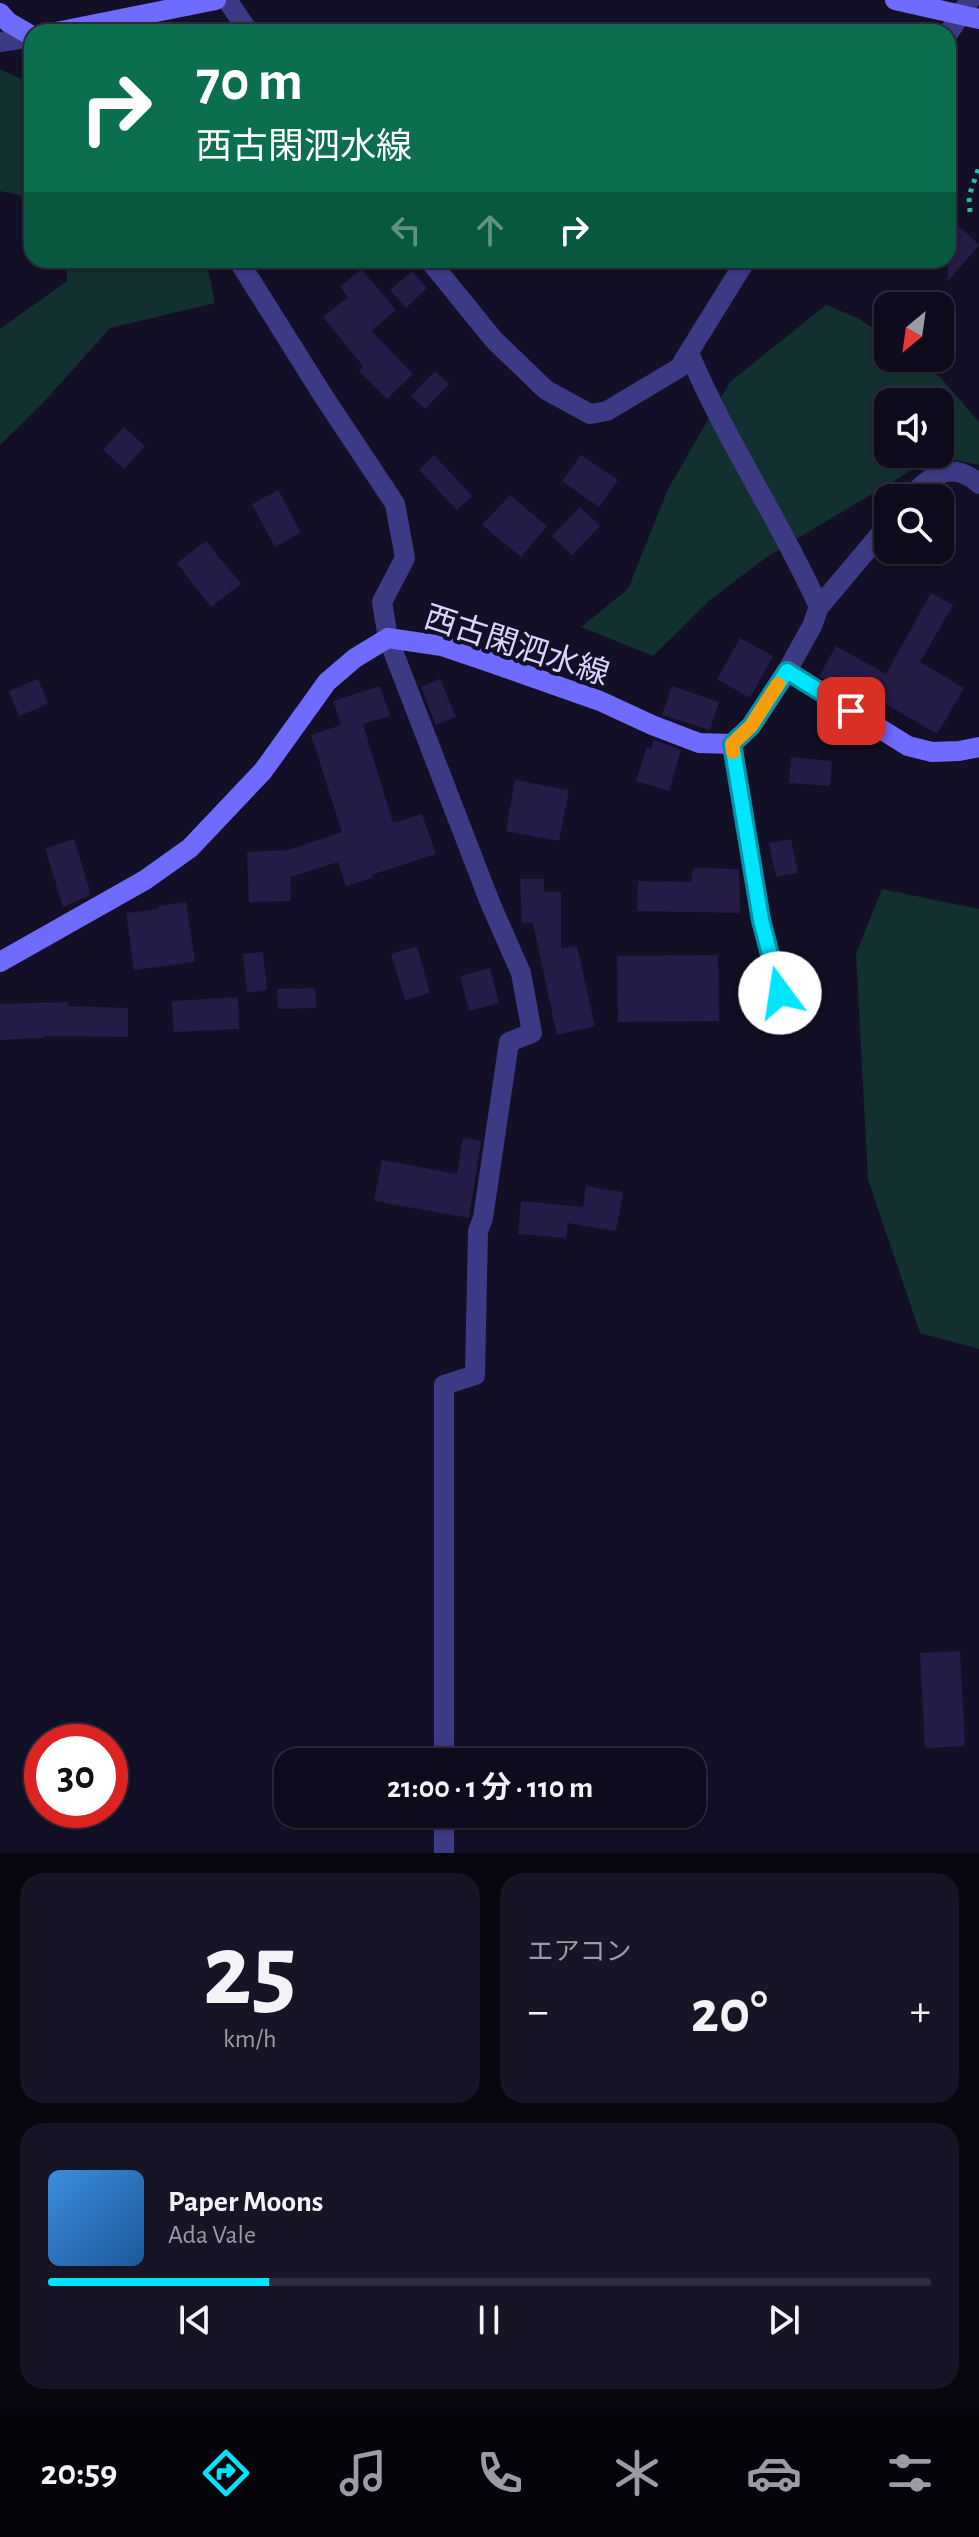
<!DOCTYPE html>
<html lang="ja">
<meta charset="utf-8">
<style>
body{margin:0;font-family:"Alegreya Sans","Noto Sans JP",sans-serif;background:#171425;color:#f1f3f6;height:100vh;display:flex;flex-direction:column;font-size:30px;white-space:nowrap}
*{box-sizing:border-box;margin:0}
p{font-size:26px;color:#9b9ba3}
.icon{flex:none;width:44px;height:44px;fill:none;stroke:currentColor;stroke-width:2;stroke-linecap:round;stroke-linejoin:round}
.map{position:relative;height:1853px;overflow:hidden}
.panel{display:flex;flex-direction:column;gap:20px;padding:20px;background:#08060f;flex:1}
.panel>*{flex:none}
.guide{position:absolute;left:24px;top:24px;width:932px;height:244px;border-radius:24px;box-shadow:0 2px 6px #0004,0 0 0 2px #2e2b3b;background:#0b6e4f;color:#fff;overflow:hidden}
.needle{width:52px;rotate:209deg}
.tools{position:absolute;left:874px;top:292px;display:grid;gap:16px}
.tools a{display:grid;place-items:center;width:80px;height:80px;border-radius:16px;background:#0e0b1c;box-shadow:0 2px 6px #0004,0 0 0 2px #2e2b3b;font-size:40px}
.speed{position:absolute;left:24px;top:1724px;display:flex;gap:16px;font-size:40px;font-weight:700;text-align:center}
.speed>*{display:grid;place-content:center;width:104px;height:104px;border-radius:50%;background:#0e0b1c;box-shadow:0 2px 6px #0004,0 0 0 2px #2e2b3b;line-height:1}
.speed .limit{border:12px solid #d22;background:#fff;color:#111}
.pin{position:absolute;display:grid;place-items:center;width:68px;height:68px;color:#fff;margin:-34px;border-radius:16px;box-shadow:0 4px 12px #0006}
.me{position:absolute;width:88px;margin:-44px;rotate:346deg;stroke-linejoin:round;filter:drop-shadow(0 0 6px #0008)}
.turn{display:flex;align-items:center;gap:28px;height:168px;padding:0 40px;font-size:36px}
.turn .icon{width:104px;height:104px;stroke-width:2.5}
.turn b{display:block;font-size:56px;line-height:68px}
.lanes{display:flex;align-items:center;height:76px;padding:0 40px;background:#0003;justify-content:center;gap:40px;direction:ltr}
.lanes .off{opacity:.35}
.big{font-size:60px;font-weight:700;line-height:1.1}
.panel .widget{flex:1;display:flex;flex-direction:column;justify-content:center;gap:12px;min-width:0;padding:0 28px;border-radius:24px;background:#171425}
.panel .dial{align-items:center;gap:0}
.dial b{font-size:104px;line-height:1}
.song{display:flex;align-items:center;gap:24px}
.cover{width:96px;height:96px;border-radius:12px;background:linear-gradient(135deg,hsl(210 70% 55%),hsl(210 70% 35%))}
.played{height:8px;border-radius:4px;background:linear-gradient(90deg,#00e5ff 25%,#2e2b3b 25%)}
.keys{display:flex;justify-content:space-around;direction:ltr}
.heat{display:flex;justify-content:space-between;align-items:center;font-size:44px;direction:ltr}
.panel .tiles{flex:1;display:grid;gap:20px;grid-template-columns:1fr 1fr}
.widget:last-child{grid-column:span 2}
.trip{position:absolute;left:274px;top:1748px;width:432px;height:80px;border-radius:24px;background:#0e0b1c;box-shadow:0 2px 6px #0004,0 0 0 2px #2e2b3b;font-weight:700;line-height:80px;text-align:center}
.menu{display:flex;height:128px;justify-content:space-around;align-items:center;background:#06040b;color:#9b9ba3}
.menu .icon{width:56px;height:56px}
.menu .selected{color:#00e5ff}
.menu b{font-size:36px;color:#f1f3f6}
.map>svg:first-child{display:block}
</style>
<div class="map">
<svg width="979" height="1853" viewBox="0 0 979 1853">
<rect width="100%" height="100%" fill="#130f26"/>
<g fill="#12302f" fill-rule="evenodd">
<polygon points="0,69 32,84 32,198 0,191"/>
<polygon points="66,260 206,260 215,303 110,328 42,404 0,445 0,329 67,281"/>
<path d="M 826,305 L 858,318 L 888,339 L 888,358 L 914,358 L 940,377 L 979,422 L 979,465 L 944,458 L 917,467 L 768,556 L 710,600 L 653,656 L 581,627 L 628,589 L 668,489 L 730,382 ZM 888,402 L 940,402 L 940,454 L 888,454 Z"/>
<polygon points="882,889 979,909 979,1349 920,1333 868,1179 856,954"/>
</g>
<g fill="#241b47">
<polygon points="948,216 979,245 948,281"/>
<polygon points="361,269 396,310 371,331 413,374 387,399 359,371 363,366 323,317 348,297 340,287"/>
<polygon points="412,271 427,288 406,308 390,290"/>
<polygon points="435,371 449,384 425,409 411,396"/>
<polygon points="124,427 145,446 124,469 103,450"/>
<polygon points="434,455 472,496 457,510 419,470"/>
<polygon points="581,455 618,480 599,507 562,481"/>
<polygon points="278,490 301,533 275,547 252,504"/>
<polygon points="510,495 547,526 521,557 482,525"/>
<polygon points="580,507 600,526 572,555 552,536"/>
<polygon points="206,541 241,584 211,607 177,563"/>
<polygon points="931,593 953,605 920,662 964,688 937,734 886,704 880,714 819,676 836,646 886,674"/>
<polygon points="740,638 773,656 750,698 717,679"/>
<polygon points="38,679 48,704 19,716 9,691"/>
<polygon points="440,679 456,717 436,725 421,687"/>
<polygon points="380,686 390,716 363,724 393,823 422,814 436,854 371,875 372,878 346,886 338,862 290,877 291,901 249,902 247,852 288,850 342,832 311,735 341,725 333,701"/>
<polygon points="672,686 719,702 710,730 662,715"/>
<polygon points="654,740 681,750 669,791 636,781 647,747 651,749"/>
<polygon points="791,757 832,761 830,786 789,783"/>
<polygon points="515,780 569,790 559,841 506,831"/>
<polygon points="74,839 91,895 63,907 45,848"/>
<polygon points="791,839 798,873 776,877 769,843"/>
<polygon points="693,868 739,869 740,913 637,911 638,881 691,882"/>
<polygon points="520,879 544,879 544,892 561,892 561,949 577,946 595,1026 557,1035 533,923 522,923"/>
<polygon points="186,902 195,962 134,970 126,913 159,909 158,906"/>
<polygon points="417,946 430,993 405,1000 391,954"/>
<polygon points="263,952 267,990 247,993 243,954"/>
<polygon points="718,955 719,1021 618,1022 617,956"/>
<polygon points="490,968 499,1003 469,1011 460,976"/>
<polygon points="315,988 316,1008 278,1009 277,989"/>
<polygon points="238,997 239,1029 174,1032 172,1001"/>
<polygon points="68,1002 68,1006 128,1008 128,1037 43,1036 43,1038 0,1040 0,1004"/>
<polygon points="463,1138 481,1141 469,1218 374,1201 382,1160 457,1174"/>
<polygon points="586,1186 623,1192 616,1231 568,1223 566,1238 518,1234 521,1201 583,1207"/>
<polygon points="960,1651 965,1746 925,1748 920,1653"/>
</g>
<g fill="none" stroke-linecap="round" stroke-linejoin="round">
<polyline stroke="#2fb8b0" stroke-width="5" stroke-dasharray="4 6" stroke-linecap="butt" points="970,212 969,196 979,167"/>
<g stroke="#3d3a85" stroke-width="20">
<polyline points="227,0 249,32"/>
<polyline points="948,34 970,0"/>
<polyline points="0,42 32,37"/>
<polyline points="238,260 324,397 395,504 405,558 382,602 388,638 491,905 521,973 532,1033 509,1042 483,1218 478,1231 475,1375 444,1385 444,1762"/>
<polyline points="429,260 494,340 546,390 590,414 607,411 679,368 746,260"/>
<path d="M 689,353 C 726,441 780,520 819,607 L 812,626 L 787,671"/>
<path d="M 910,498 C 930,474 953,460 979,484"/>
<polyline points="819,607 888,525"/>
<polyline points="732,744 761,920 786,1017"/>
<polyline points="444,1814 444,1853"/>
</g>
<g stroke="#6f6bff" stroke-width="20">
<polyline points="895,0 979,19"/>
<polyline points="0,13 8,22 32,36"/>
<polyline points="56,32 216,0"/>
<polyline points="0,962 145,880 190,848 263,771 327,682 355,658 388,638 442,646 492,663 600,701 652,725 699,743 732,744 751,726 787,671 908,746 932,752 959,751 979,747"/>
</g>
</g>
<g fill="none" stroke-linecap="round" stroke-linejoin="round">
<defs>
<polyline id="route" points="780,993 761,920 732,744 751,726 787,671 851,711"/>
</defs>
<use href="#route" stroke="#0095a6" stroke-width="20"/>
<use href="#route" stroke="#00e5ff" stroke-width="14"/>
<polyline stroke="#f59e0b" stroke-width="14" points="733,752 732,744 751,726 778,684"/>
</g>
<g text-anchor="middle" stroke-width="8" stroke-linejoin="round" paint-order="stroke">
<g font-size="32" fill="#d9d4ff" stroke="#130f26">
<text transform="translate(517 645) rotate(18)" y="11">西古閑泗水線</text>
</g>
</g>
</svg>
<div class="tools">
<a><svg class="needle" viewBox="-14 -14 28 28"><path d="M0-13l5 13h-10z" fill="#e53935"/><path d="M0 13l5-13h-10z" fill="#9b9ba3"/></svg></a>
<a><svg class="icon" aria-label="sound" viewBox="0 0 24 24"><path d="M4 9h4l5-4v14l-5-4H4zM17 9q2 3 0 6"/></svg></a>
<a><svg class="icon" aria-label="search" viewBox="0 0 24 24"><circle cx="10" cy="10" r="6"/><path d="M15 15l6 6"/></svg></a>
</div>
<div class="speed"><div class="limit">30</div></div>
<div class="pin" style="left:851px;top:711px;background:#d93025"><svg class="icon" aria-label="arrive" viewBox="0 0 24 24"><path d="M6 21V4h12l-3 4 3 4H6"/></svg></div>
<svg class="me" style="left:780px;top:993px" viewBox="-20 -20 40 40"><circle r="19" fill="#fff"/><path d="M0-13L10 11 0 6-10 11z" fill="#00e5ff"/></svg>
<div class="trip">21:00 · 1 分 · 110 m</div>
<div class="guide">
<div class="turn"><svg class="icon" aria-label="right" viewBox="0 0 24 24"><path d="M7 20v-9h11M14 6l5 5-5 5"/></svg><div><b>70 m</b>西古閑泗水線</div></div>
<div class="lanes"><svg class="icon off" aria-label="left" viewBox="0 0 24 24"><path d="M17 20v-9H6M10 6l-5 5 5 5"/></svg><svg class="icon off" aria-label="ahead" viewBox="0 0 24 24"><path d="M12 20V5M6 11l6-6 6 6"/></svg><svg class="icon" aria-label="right" viewBox="0 0 24 24"><path d="M7 20v-9h11M14 6l5 5-5 5"/></svg></div>
</div>
</div>
<section class="panel">
<div class="tiles">
<div class="widget dial"><b>25</b><p>km/h</p></div>
<div class="widget"><p>エアコン</p>
<div class="heat"><a>−</a><b class="big">20°</b><a>+</a></div>
</div>
<div class="widget">
<div class="song"><i class="cover"></i><div><b>Paper Moons</b><p>Ada Vale</p></div></div>
<div class="played"></div>
<div class="keys"><svg class="icon" aria-label="previous" viewBox="0 0 24 24"><path d="M18 5L8 12l10 7zM5 5v14"/></svg><svg class="icon" aria-label="pause" viewBox="0 0 24 24"><path d="M8 5v14M16 5v14"/></svg><svg class="icon" aria-label="next" viewBox="0 0 24 24"><path d="M6 5l10 7-10 7zM19 5v14"/></svg></div>
</div>
</div>
</section>
<nav class="menu">
<b>20:59</b>
<svg class="icon selected" aria-label="directions" viewBox="0 0 24 24"><path d="M12 3l9 9-9 9-9-9zM9 14v-3h6M13 9l2 2-2 2"/></svg>
<svg class="icon" aria-label="music" viewBox="0 0 24 24"><path d="M9 18V5l10-2v13"/><circle cx="6" cy="18" r="3"/><circle cx="16" cy="16" r="3"/></svg>
<svg class="icon" aria-label="phone" viewBox="0 0 24 24"><path d="M5 4h4l2 5-3 2q2 4 5 5l2-3 5 2v4C11 20 4 13 5 4z"/></svg>
<svg class="icon" aria-label="climate" viewBox="0 0 24 24"><path d="M12 3v18M4 7l16 10M4 17L20 7"/></svg>
<svg class="icon" aria-label="car" viewBox="0 0 24 24"><path d="M5 17H2v-5l4-1 3-4h7l3 4 3 1v5h-3M9 17h6M6 11h13"/><circle cx="7" cy="17" r="2"/><circle cx="17" cy="17" r="2"/></svg>
<svg class="icon" aria-label="filters" viewBox="0 0 24 24"><path d="M4 7h16M4 17h16"/><circle cx="9" cy="7" r="2"/><circle cx="15" cy="17" r="2"/></svg>
</nav>
